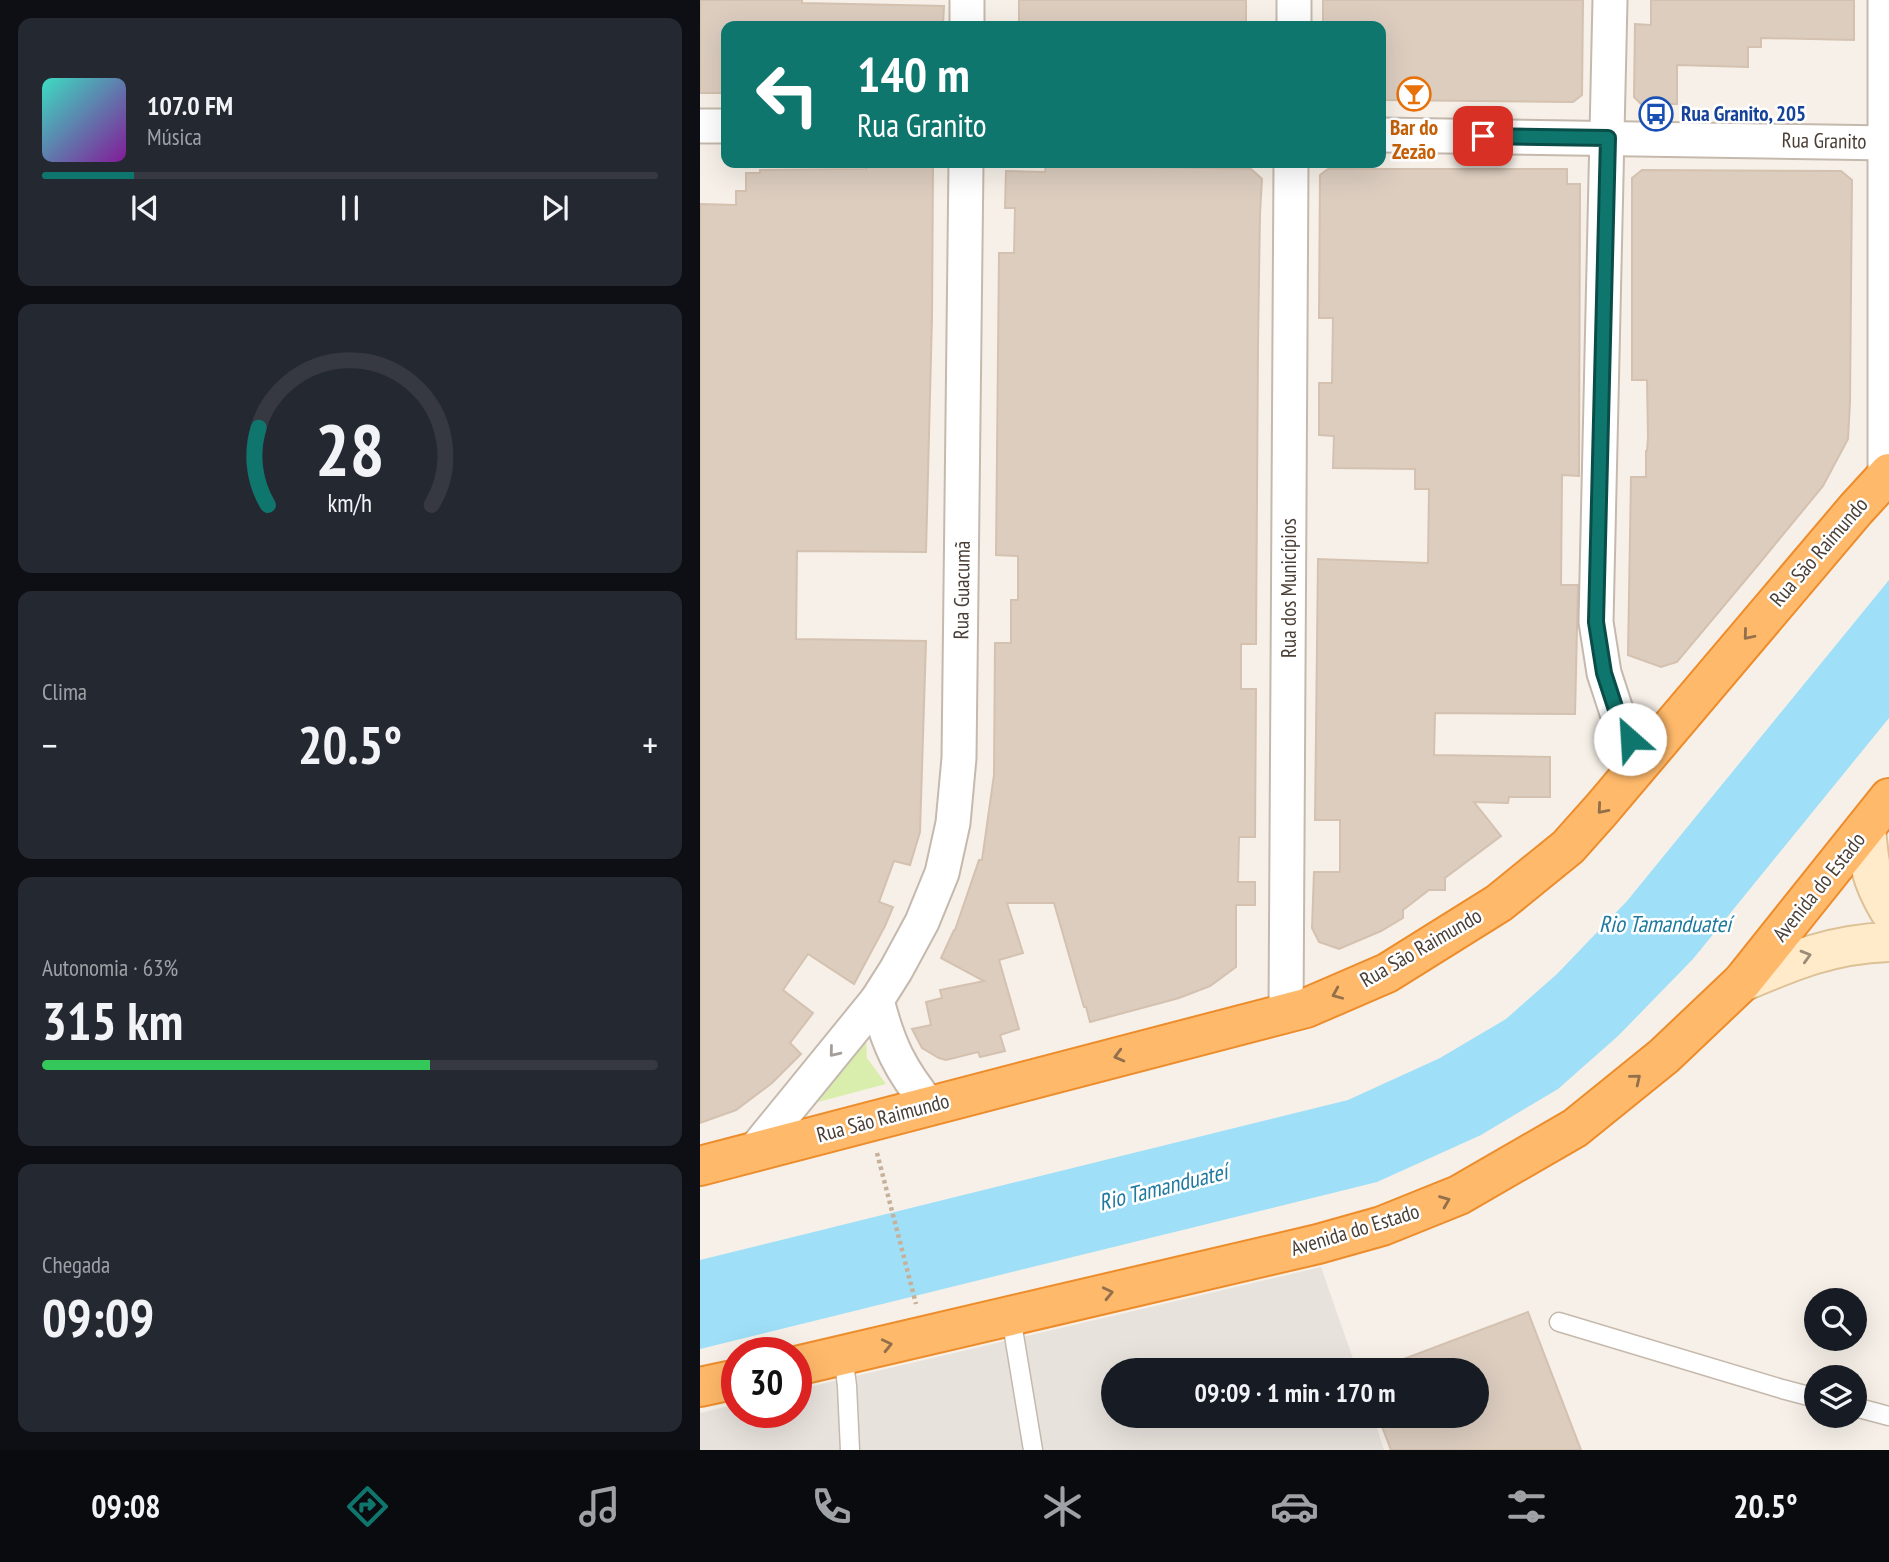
<!DOCTYPE html>
<html lang="pt">
<meta charset="utf-8">
<style>
body{margin:0;font-family:"PT Sans Narrow",sans-serif;background:#242831;color:#f1f3f6;height:100vh;display:flex;flex-direction:column;font-size:26px;white-space:nowrap}
*{box-sizing:border-box;margin:0}
p{font-size:23px;color:#9ea1a6}
.icon{flex:none;width:38px;height:38px;fill:none;stroke:currentColor;stroke-width:2;stroke-linecap:round;stroke-linejoin:round}
.map{position:relative;flex:1;overflow:hidden}
.details{display:flex;flex-direction:column;gap:18px;padding:18px;background:#0d0f14;width:700px}
.details>*{flex:none}
.banner{position:absolute;left:21px;top:21px;width:665px;height:147px;border-radius:14px;box-shadow:0 7px 28px #0002;background:#0f766e;color:#fff;overflow:hidden}
.controls{position:absolute;left:1104px;top:1288px;display:grid;gap:14px}
.controls a{display:grid;place-items:center;width:63px;height:63px;border-radius:50%;background:#171b24;box-shadow:0 7px 28px #0002;font-size:35px}
.speed{position:absolute;left:21px;top:1337px;display:flex;gap:14px;font-size:35px;font-weight:700;text-align:center}
.speed>*{display:grid;place-content:center;width:91px;height:91px;border-radius:50%;background:#171b24;box-shadow:0 7px 28px #0002;line-height:1}
.speed .limit{border:10px solid #d22;background:#fff;color:#111}
.pin{position:absolute;display:grid;place-items:center;width:60px;height:60px;color:#fff;margin:-30px;border-radius:14px;box-shadow:0 4px 10px #0006}
.me{position:absolute;width:77px;margin:-38px;rotate:334deg;stroke-linejoin:round;filter:drop-shadow(0 0 5px #0008)}
.turn{display:flex;align-items:center;gap:24px;height:147px;padding:0 21px;font-size:32px}
.turn .icon{width:91px;height:91px;stroke-width:2.5}
.turn b{display:block;font-size:49px;line-height:60px}
.big{font-size:52px;font-weight:800;line-height:1.1}
.details .card{flex:1;display:flex;flex-direction:column;justify-content:center;gap:10px;min-width:0;padding:0 24px;border-radius:14px;background:#242831}
.details .dial{align-items:center;gap:0}
.dial svg{height:182px;overflow:visible;fill:none;stroke:#363941;stroke-width:7;stroke-linecap:round;text-anchor:middle}
.dial text{fill:#f1f3f6;stroke:none}
.song{display:flex;align-items:center;gap:21px}
.cover{width:84px;height:84px;border-radius:10px;background:linear-gradient(135deg,hsl(170 70% 55%),hsl(290 70% 35%))}
.played{height:7px;border-radius:4px;background:linear-gradient(90deg,#0f766e 15%,#363941 15%)}
.keys{display:flex;justify-content:space-around;direction:ltr}
.heat{display:flex;justify-content:space-between;align-items:center;font-size:38px;direction:ltr}
.charge{height:10px;border-radius:5px;background:linear-gradient(90deg,#34c759 63%,#363941 0)}
.trip{position:absolute;left:401px;top:1358px;width:388px;height:70px;border-radius:35px;background:#171b24;box-shadow:0 7px 28px #0002;font-weight:800;line-height:70px;text-align:center}
.dock{display:flex;height:112px;justify-content:space-around;align-items:center;background:#090b0e;color:#9ea1a6}
.dock .icon{width:49px;height:49px}
.dock .current{color:#0f766e}
.dock b{font-size:32px;color:#f1f3f6}
main{display:flex;flex:1;min-height:0}
.map>svg:first-child{display:block}
</style>
<main>
<section class="details">
<div class="card">
<div class="song"><i class="cover"></i><div><b>107.0 FM</b><p>Música</p></div></div>
<div class="played"></div>
<div class="keys"><svg class="icon" aria-label="previous" viewBox="0 0 24 24"><path d="M18 5L8 12l10 7zM5 5v14"/></svg><svg class="icon" aria-label="pause" viewBox="0 0 24 24"><path d="M8 5v14M16 5v14"/></svg><svg class="icon" aria-label="next" viewBox="0 0 24 24"><path d="M6 5l10 7-10 7zM19 5v14"/></svg></div>
</div>
<div class="card dial"><svg viewBox="0 0 100 80">
<path d="M14 69A42 42 0 1 1 86 69"/>
<path d="M14 69A42 42 0 0 1 10 35" stroke="#0f766e"/>
<text x="50" y="56" font-size="32" font-weight="700">28</text>
<text x="50" y="72" font-size="11">km/h</text>
</svg></div>
<div class="card"><p>Clima</p>
<div class="heat"><a>−</a><b class="big">20.5°</b><a>+</a></div>
</div>
<div class="card"><p>Autonomia · 63%</p><b class="big">315 km</b><div class="charge"></div></div>
<div class="card"><p>Chegada</p><b class="big">09:09</b></div>
</section>
<div class="map">
<svg width="1189" height="1450" viewBox="0 0 1189 1450">
<rect width="100%" height="100%" fill="#f6f0e8"/>
<polygon fill="#e8e2dd" points="621,1267 657,1370 413,1370 413,1416 673,1416 684,1450 0,1450 0,1413 37,1404 37,1412 96,1412 96,1390"/>
<polygon fill="#d9eead" points="166,1039 167,1058 186,1084 118,1102"/>
<polygon fill="#9fdff8" points="1189,580 1189,718 993,959 918,1036 858,1089 781,1135 677,1182 0,1349 0,1260 648,1100 740,1058 806,1019 857,974 927,901"/>
<g fill="#dccdbf" stroke="#d4c1af" stroke-width="2">
<polygon points="0,0 102,0 102,3 244,6 243,26 26,26 26,93 0,93"/>
<rect x="319" y="0" width="227" height="26"/>
<polygon points="623,0 883,0 882,95 873,102 681,100 681,26 623,26"/>
<polygon points="951,0 1154,0 1154,40 1061,38 1061,47 1048,47 1048,67 977,65 977,104 941,104 934,97 935,24 951,25"/>
<polygon points="166,163 233,163 232,317 226,552 97,551 96,639 226,641 220,832 210,865 194,861 179,902 193,907 185,926 154,984 108,954 83,990 113,1013 90,1043 101,1054 72,1083 36,1110 0,1123 0,204 36,205 36,191 46,191 46,173 60,173 60,170 166,169"/>
<polygon points="346,165 551,169 562,179 560,214 558,343 556,644 541,644 541,689 556,689 555,837 539,837 538,882 555,882 555,905 536,905 536,967 510,986 479,998 390,1022 386,1007 384,1007 354,903 307,903 323,953 299,960 319,1029 300,1035 305,1051 280,1057 278,1052 246,1060 239,1058 222,1048 212,1029 231,1025 226,1002 242,998 240,990 284,981 241,958 254,930 255,930 279,860 282,860 294,775 295,643 311,643 311,600 318,600 318,556 296,555 299,253 314,253 315,208 305,208 306,171 345,172"/>
<polygon points="628,169 867,169 867,184 880,184 879,476 862,475 861,585 878,585 875,714 735,713 734,755 850,757 850,797 809,797 808,803 774,802 801,836 745,878 745,890 729,890 703,910 703,918 681,931 639,949 619,942 612,928 614,872 640,872 640,820 615,820 618,559 728,563 729,489 715,489 715,469 633,468 634,436 619,435 619,383 632,383 633,318 619,318 620,175"/>
<polygon points="942,170 1141,171 1152,180 1150,402 1148,439 1123,486 1058,565 977,662 961,667 928,655 931,477 946,477 946,451 947,451 948,437 947,380 932,380 932,178"/>
<polygon points="828,1312 881,1450 691,1450 678,1416 777,1416 777,1370 680,1370 680,1368"/>
</g>
<g fill="none" stroke-linecap="round" stroke-linejoin="round">
<defs>
<g id="lane">
<polyline points="311,1317 333,1450"/>
<polyline points="859,1322 1082,1389 1116,1398"/>
<polyline points="143,1355 147,1386 150,1450"/>
<polyline points="1155,1407 1189,1416"/>
</g>
<g id="street">
<polyline points="910,0 896,622 904,673 918,716 943,761"/>
<polyline points="267,26 267,0"/>
<polyline points="594,26 594,0"/>
<polyline points="0,126 26,126"/>
<polyline points="681,135 1189,143"/>
<polyline points="1185,476 1185,0"/>
<path d="M 177,1000 C 188,1044 200,1070 230,1106"/>
<polyline points="586,1013 591,163"/>
<polyline points="54,1151 177,1000 196,970 222,922 242,873 253,823 259,758 266,163"/>
</g>
<g id="secondary">
<path d="M 1166,828 C 1169,864 1170,878 1189,910"/>
<path d="M 1042,982 C 1094,960 1132,944 1189,942"/>
</g>
<g id="highway">
<polyline points="0,1166 606,1008 687,973 799,903 868,847 901,810 1156,509 1189,473"/>
<polyline points="96,1366 618,1244 682,1226 759,1195 875,1128 964,1056 1042,982 1189,798"/>
<polyline points="0,1387 37,1379"/>
</g>
</defs>
<use href="#lane" stroke="#c5b9ad" stroke-width="21"/>
<use href="#street" stroke="#c5b9ad" stroke-width="37"/>
<use href="#secondary" stroke="#ddc196" stroke-width="42"/>
<use href="#highway" stroke="#ed8c2b" stroke-width="42"/>
<polyline stroke="#c6b099" stroke-width="4.5" stroke-dasharray="3.5 3.5" stroke-linecap="butt" points="177,1153 216,1304"/>
<use href="#lane" stroke="#fff" stroke-width="18"/>
<use href="#street" stroke="#fff" stroke-width="33"/>
<use href="#secondary" stroke="#ffebc9" stroke-width="38"/>
<use href="#highway" stroke="#ffb96a" stroke-width="38"/>
</g>
<defs><path id="oneway-chevron" d="M-2-3.5L2.5 0L-2 3.5" fill="none" stroke-width="1.6" stroke-linecap="round" stroke-linejoin="round" transform="scale(1.75)"/></defs>
<g stroke="#92704b">
<use href="#oneway-chevron" transform="translate(1048 635) rotate(130)"/>
<use href="#oneway-chevron" transform="translate(902 809) rotate(131)"/>
<use href="#oneway-chevron" transform="translate(637 994) rotate(157)"/>
<use href="#oneway-chevron" transform="translate(419 1056) rotate(165)"/>
<use href="#oneway-chevron" transform="translate(936 1079) rotate(-39)"/>
<use href="#oneway-chevron" transform="translate(745 1201) rotate(-22)"/>
<use href="#oneway-chevron" transform="translate(408 1293) rotate(-13)"/>
<use href="#oneway-chevron" transform="translate(187 1345) rotate(-13)"/>
</g>
<use stroke="#9b8c78" href="#oneway-chevron" transform="translate(1106 956) rotate(-16)"/>
<use stroke="#a49f9a" href="#oneway-chevron" transform="translate(134 1052) rotate(129)"/>
<g fill="none" stroke-linecap="round" stroke-linejoin="round">
<defs>
<polyline id="route" points="783,136 908,138 896,622 904,673 918,716 930,739"/>
</defs>
<use href="#route" stroke="#0a4d48" stroke-width="18"/>
<use href="#route" stroke="#0f766e" stroke-width="12"/>
</g>
<defs>
<symbol id="bar-ring" viewBox="-11 -11 22 22"><circle r="9.5" fill="#fff" stroke="#e8710a" stroke-width="1.5"/><path d="M-6-5H6L.8 .8V4.5H3.5V6h-7V4.5H-.8V.8Z" fill="#e8710a"/></symbol>
<symbol id="bus-ring" viewBox="-11 -11 22 22"><circle r="9.5" fill="#fff" stroke="#1a4fb4" stroke-width="1.5"/><path d="M-5-6H5V4H4V6H2V4H-2V6H-4V4H-5ZM-3.5-4V0h7V-4ZM-3.5 1.2v1.5H-2V1.2ZM2 1.2v1.5H3.5V1.2Z" fill="#1a4fb4"/></symbol>
</defs>
<g fill-rule="evenodd">
<use href="#bar-ring" x="695" y="75" width="38" height="38"/>
<use href="#bus-ring" x="937" y="95" width="38" height="38"/>
</g>
<g text-anchor="middle" stroke-width="5" stroke-linejoin="round" paint-order="stroke">
<g font-size="21" font-weight="bold" fill="#164399" stroke="#fff" text-anchor="start">
<text x="981" y="121">Rua Granito, 205</text>
</g>
<g font-size="21" font-weight="bold" fill="#c56008" stroke="#fff">
<text x="714" y="135">Bar do<tspan x="714" dy="24">Zezão</tspan></text>
</g>
<g font-size="21" fill="#4a3f36" stroke="#fff">
<text transform="translate(1124 141) rotate(1)" y="7">Rua Granito</text>
<text transform="translate(1119 552) rotate(-49)" y="7">Rua São Raimundo</text>
<text transform="translate(589 588) rotate(-90)" y="7">Rua dos Municípios</text>
<text transform="translate(262 590) rotate(-89)" y="7">Rua Guacumã</text>
<text transform="translate(1119 887) rotate(-51)" y="7">Avenida do Estado</text>
<text transform="translate(721 948) rotate(-30)" y="7">Rua São Raimundo</text>
<text transform="translate(183 1118) rotate(-15)" y="7">Rua São Raimundo</text>
<text transform="translate(655 1230) rotate(-17)" y="7">Avenida do Estado</text>
</g>
<g font-size="23" font-style="italic" fill="#1f7a9f" stroke="#fff">
<text x="965" y="932">Rio Tamanduateí</text>
<text transform="translate(463 1187) rotate(-14)" y="8">Rio Tamanduateí</text>
</g>
</g>
</svg>
<div class="controls">
<a><svg class="icon" aria-label="search" viewBox="0 0 24 24"><circle cx="10" cy="10" r="6"/><path d="M15 15l6 6"/></svg></a>
<a><svg class="icon" aria-label="layers" viewBox="0 0 24 24"><path d="M12 4l9 5-9 5-9-5zM3 14l9 5 9-5"/></svg></a>
</div>
<div class="speed"><div class="limit">30</div></div>
<div class="pin" style="left:783px;top:136px;background:#d93025"><svg class="icon" aria-label="arrive" viewBox="0 0 24 24"><path d="M6 21V4h12l-3 4 3 4H6"/></svg></div>
<svg class="me" style="left:930px;top:739px" viewBox="-20 -20 40 40"><circle r="19" fill="#fff"/><path d="M0-13L10 11 0 6-10 11z" fill="#0f766e"/></svg>
<div class="trip">09:09 · 1 min · 170 m</div>
<div class="banner">
<div class="turn"><svg class="icon" aria-label="left" viewBox="0 0 24 24"><path d="M17 20v-9H6M10 6l-5 5 5 5"/></svg><div><b>140 m</b>Rua Granito</div></div>
</div>
</div>
</main>
<nav class="dock">
<b>09:08</b>
<svg class="icon current" aria-label="directions" viewBox="0 0 24 24"><path d="M12 3l9 9-9 9-9-9zM9 14v-3h6M13 9l2 2-2 2"/></svg>
<svg class="icon" aria-label="music" viewBox="0 0 24 24"><path d="M9 18V5l10-2v13"/><circle cx="6" cy="18" r="3"/><circle cx="16" cy="16" r="3"/></svg>
<svg class="icon" aria-label="phone" viewBox="0 0 24 24"><path d="M5 4h4l2 5-3 2q2 4 5 5l2-3 5 2v4C11 20 4 13 5 4z"/></svg>
<svg class="icon" aria-label="climate" viewBox="0 0 24 24"><path d="M12 3v18M4 7l16 10M4 17L20 7"/></svg>
<svg class="icon" aria-label="car" viewBox="0 0 24 24"><path d="M5 17H2v-5l4-1 3-4h7l3 4 3 1v5h-3M9 17h6M6 11h13"/><circle cx="7" cy="17" r="2"/><circle cx="17" cy="17" r="2"/></svg>
<svg class="icon" aria-label="filters" viewBox="0 0 24 24"><path d="M4 7h16M4 17h16"/><circle cx="9" cy="7" r="2"/><circle cx="15" cy="17" r="2"/></svg>
<b>20.5°</b>
</nav>
